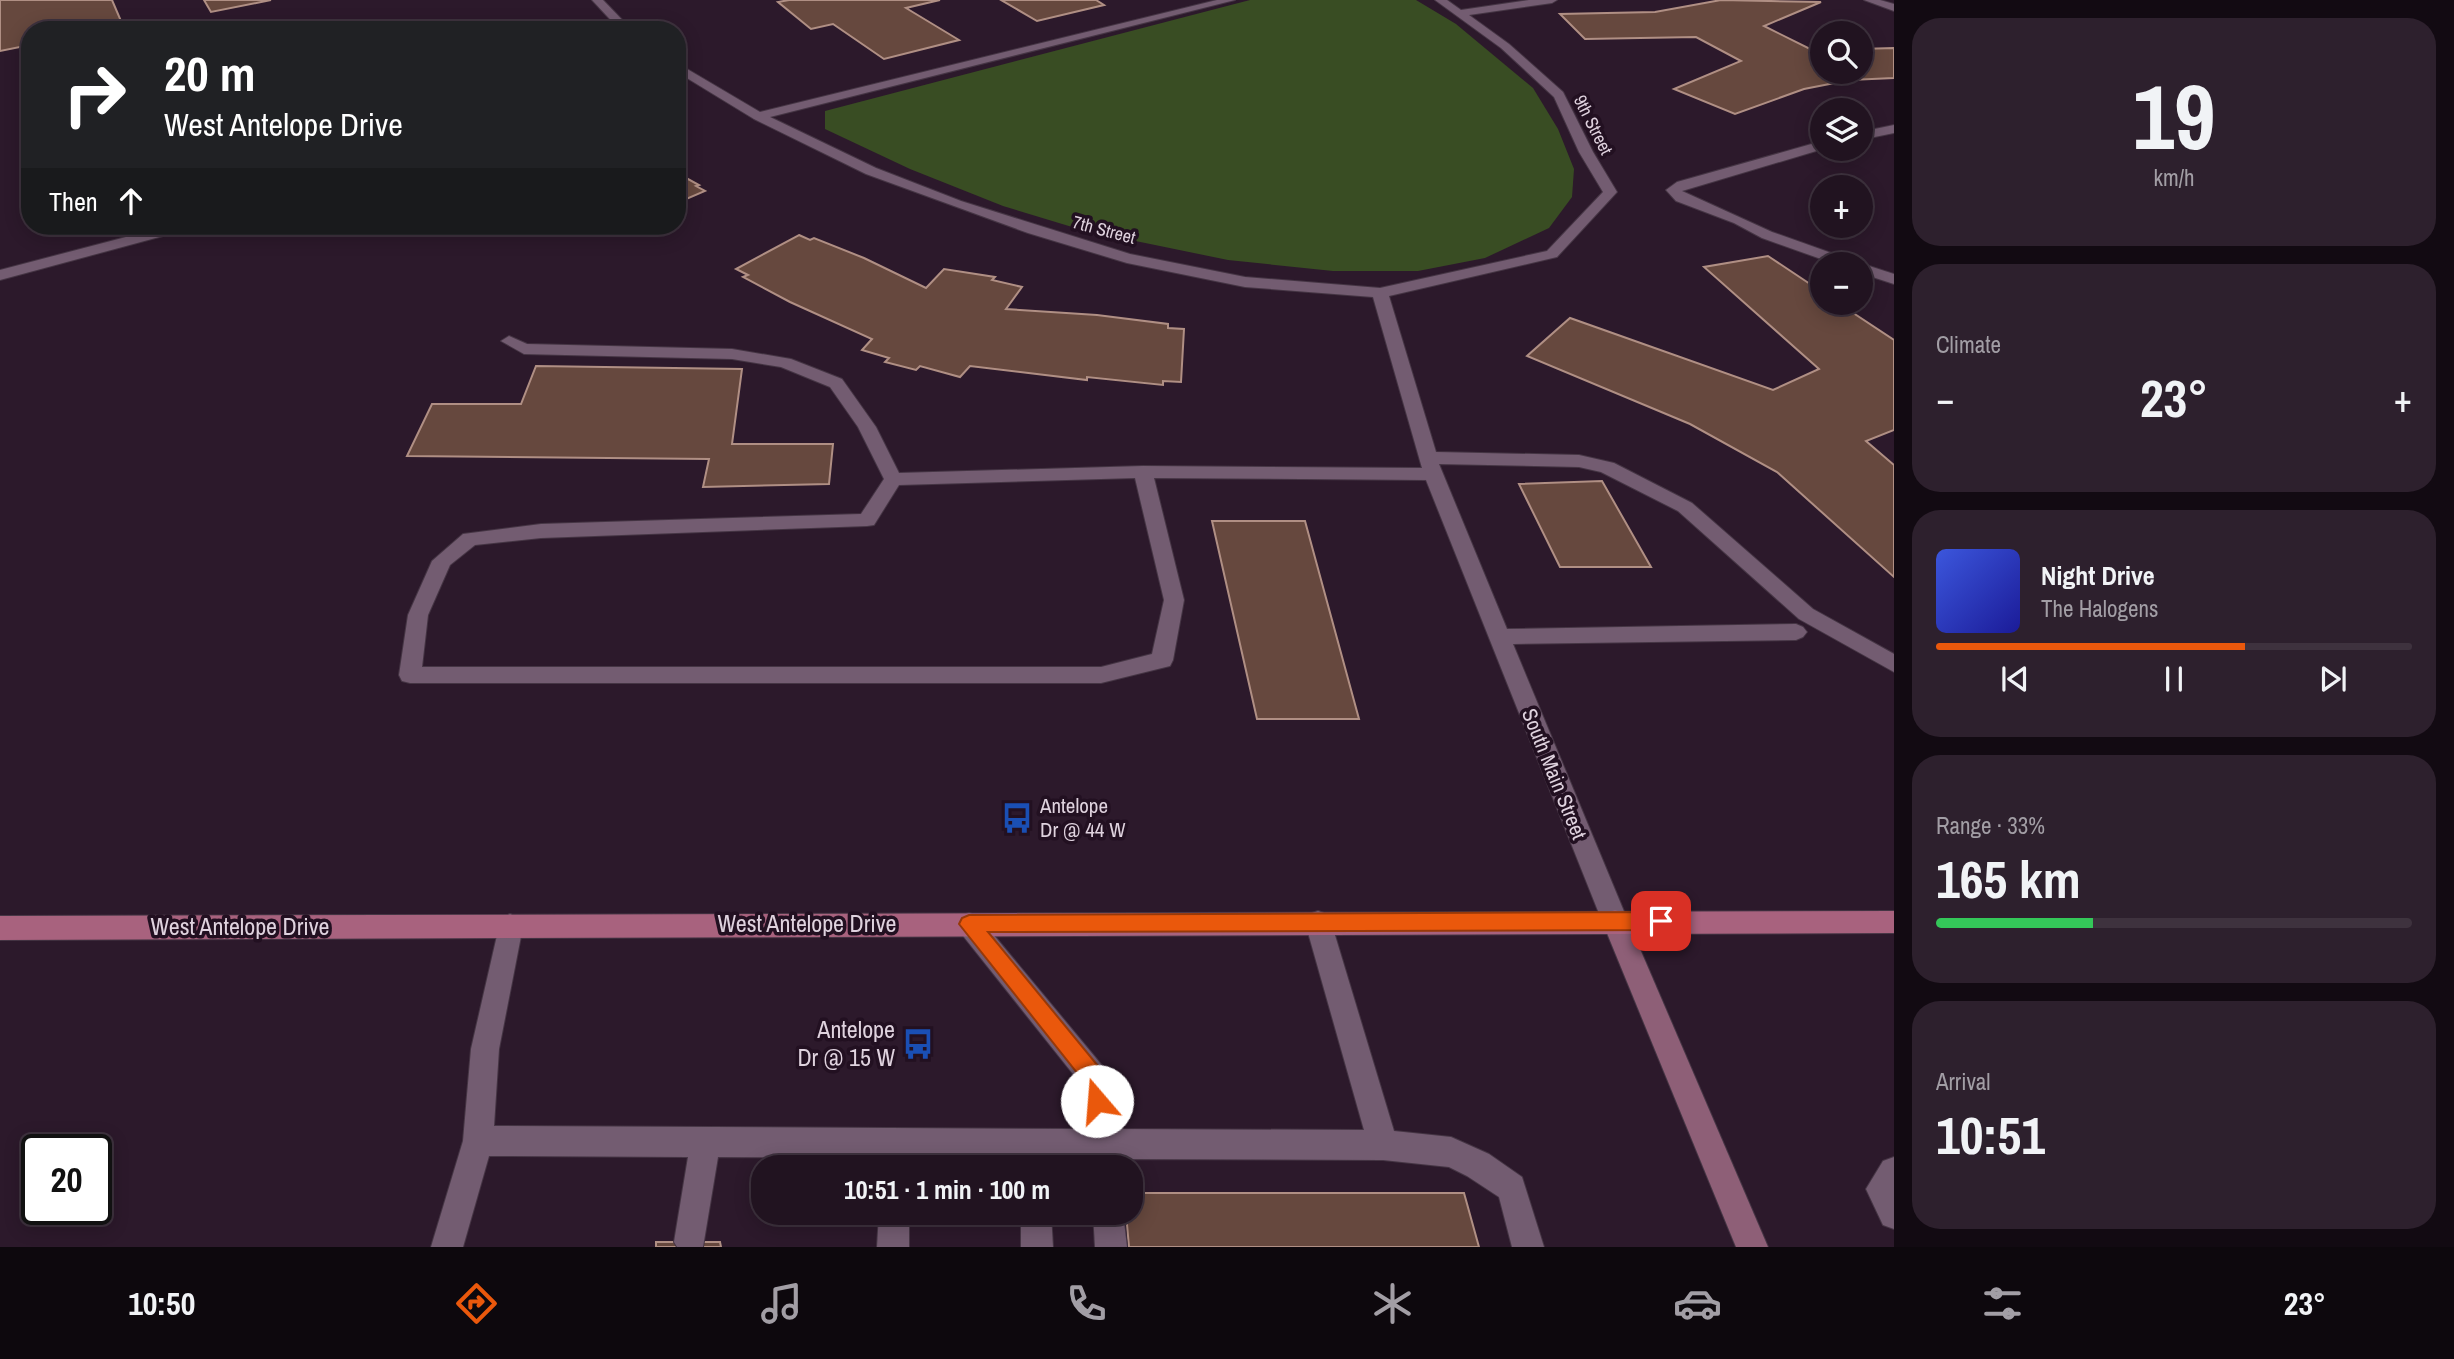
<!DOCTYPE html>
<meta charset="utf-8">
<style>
body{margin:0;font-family:"Archivo Narrow",sans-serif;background:#2d202d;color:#f1f3f6;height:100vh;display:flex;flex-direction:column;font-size:26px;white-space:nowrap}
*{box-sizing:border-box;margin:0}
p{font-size:23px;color:#a29ea5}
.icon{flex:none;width:38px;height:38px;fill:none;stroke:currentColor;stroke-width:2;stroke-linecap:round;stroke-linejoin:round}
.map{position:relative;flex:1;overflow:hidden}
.drawer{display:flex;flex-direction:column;gap:18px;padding:18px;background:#120a12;width:560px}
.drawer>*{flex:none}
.top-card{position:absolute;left:21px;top:21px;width:665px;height:214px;border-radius:28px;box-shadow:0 4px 18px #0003,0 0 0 2px #3e323e;background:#202124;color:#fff;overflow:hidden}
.tools{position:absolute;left:1810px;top:21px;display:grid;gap:14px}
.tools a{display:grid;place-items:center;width:63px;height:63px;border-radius:50%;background:#211320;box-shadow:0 4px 18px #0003,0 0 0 2px #3e323e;font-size:35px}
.speed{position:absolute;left:21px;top:1134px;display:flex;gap:14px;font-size:35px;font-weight:700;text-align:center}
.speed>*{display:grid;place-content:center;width:91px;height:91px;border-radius:50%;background:#211320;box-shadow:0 4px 18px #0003,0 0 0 2px #3e323e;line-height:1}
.speed .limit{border:4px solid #111;border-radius:10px;background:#fff;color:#111}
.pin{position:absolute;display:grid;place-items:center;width:60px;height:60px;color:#fff;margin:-30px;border-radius:14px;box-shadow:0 4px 10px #0006}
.me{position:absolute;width:77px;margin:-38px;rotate:342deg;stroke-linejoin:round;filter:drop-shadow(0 0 5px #0008)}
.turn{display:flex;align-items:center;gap:24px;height:147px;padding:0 28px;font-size:32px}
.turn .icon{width:91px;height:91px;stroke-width:2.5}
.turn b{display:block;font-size:49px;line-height:60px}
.then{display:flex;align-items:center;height:66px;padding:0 28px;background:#0003;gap:14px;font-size:26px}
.big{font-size:52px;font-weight:800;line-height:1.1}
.drawer .tile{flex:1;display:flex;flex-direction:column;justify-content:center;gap:10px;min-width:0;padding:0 24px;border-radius:28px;background:#2d202d}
.drawer .dial{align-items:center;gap:0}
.dial b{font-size:91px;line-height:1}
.song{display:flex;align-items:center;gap:21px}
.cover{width:84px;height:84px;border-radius:10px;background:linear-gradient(135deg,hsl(230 70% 55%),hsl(240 70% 35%))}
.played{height:7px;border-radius:4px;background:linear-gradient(90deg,#ea580c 65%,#3e323e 65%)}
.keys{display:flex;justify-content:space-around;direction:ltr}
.heat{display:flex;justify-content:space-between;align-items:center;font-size:38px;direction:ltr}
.charge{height:10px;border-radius:5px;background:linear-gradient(90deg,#34c759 33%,#3e323e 0)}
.trip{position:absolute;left:751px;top:1155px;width:392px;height:70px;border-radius:28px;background:#211320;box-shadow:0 4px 18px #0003,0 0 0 2px #3e323e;font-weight:800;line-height:70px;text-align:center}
.tab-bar{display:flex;height:112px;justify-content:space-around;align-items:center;background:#0d080d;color:#a29ea5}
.tab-bar .icon{width:49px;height:49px}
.tab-bar .selected{color:#ea580c}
.tab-bar b{font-size:32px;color:#f1f3f6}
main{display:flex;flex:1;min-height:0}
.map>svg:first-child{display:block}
</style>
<main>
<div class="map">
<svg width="1894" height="1247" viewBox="0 0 1894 1247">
<rect width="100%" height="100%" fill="#2c192b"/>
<polygon fill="#394d23" points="1250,0 1416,0 1456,24 1533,88 1558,129 1574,169 1572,197 1549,228 1485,258 1418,271 1333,271 1228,260 1082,230 1003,206 910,169 825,129 825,111"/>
<g fill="#66483e" stroke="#b08f84" stroke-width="2">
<polygon points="0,0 112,0 124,28 30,30 30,45 0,51"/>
<polygon points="204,0 271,0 211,12"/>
<polygon points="789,0 940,0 906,8 959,40 884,59 833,24 811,29 778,2"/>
<polygon points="1001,0 1096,0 1104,5 1037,21"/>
<polygon points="1721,0 1821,2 1764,26 1810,49 1822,49 1822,72 1860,72 1860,49 1894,48 1894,78 1850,80 1804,89 1735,114 1674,89 1741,61 1696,37 1585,39 1560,14 1655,12"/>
<polygon points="677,173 699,185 696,186 705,191 677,203"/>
<polygon points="799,235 810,240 814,238 864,258 926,288 944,269 995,277 992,280 1022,287 1006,309 1097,315 1168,324 1168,328 1184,329 1181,382 1163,381 1163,385 1087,377 1087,380 970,366 960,377 920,366 916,370 885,362 889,358 862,350 872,339 790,302 743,277 748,275 736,269"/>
<polygon points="1768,256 1822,292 1822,303 1838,303 1894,340 1894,430 1866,441 1894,465 1894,577 1777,472 1690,424 1527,356 1570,318 1773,390 1819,369 1704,267"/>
<polygon points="536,366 742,369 732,444 833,444 829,484 703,487 709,459 407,456 432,404 521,404"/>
<polygon points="1602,481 1651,567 1560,567 1519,484"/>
<polygon points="1212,521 1305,521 1359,719 1257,719"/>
<polygon points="1130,1193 1464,1193 1479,1247 1129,1247 1126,1213 1130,1213"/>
<polygon points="656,1242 720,1242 721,1247 656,1247"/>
</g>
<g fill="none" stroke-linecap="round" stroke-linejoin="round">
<defs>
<g id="lane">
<polygon points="592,0 603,0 632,30 620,30"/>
<path d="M 1217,0 L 1235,0 L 770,117 L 876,168 L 961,201 L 1130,254 L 1245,277 L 1380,288 L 1547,251 L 1603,192 L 1579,152 L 1554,97 L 1501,48 L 1435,0 L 1447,0 L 1461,10 L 1529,0 L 1557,0 L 1552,3 L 1469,15 L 1509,44 L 1563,92 L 1593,152 L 1617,192 L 1557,257 L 1389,296 L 1436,452 L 1579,455 L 1614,463 L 1692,503 L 1813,609 L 1894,654 L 1894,672 L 1799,619 L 1678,511 L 1601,472 L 1579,467 L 1439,464 L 1507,629 L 1796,624 L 1803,627 L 1807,632 L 1803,637 L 1796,640 L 1513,644 L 1628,921 L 1624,929 L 1615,932 L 1606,929 L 1602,921 L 1426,480 L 1154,478 L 1184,600 L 1173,660 L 1170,666 L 1101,683 L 410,683 L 402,681 L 399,675 L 408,615 L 432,561 L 463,534 L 541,524 L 861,514 L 884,479 L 858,427 L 830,387 L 781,367 L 732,359 L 524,354 L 501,341 L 509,336 L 527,344 L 732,349 L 791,359 L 842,379 L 876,427 L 899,473 L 1143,466 L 1422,468 L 1373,297 L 1245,287 L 1127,263 L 1028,233 L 866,174 L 754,119 L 677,72 L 677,63 L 760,112 ZM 1135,478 L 1164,600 L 1152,654 L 1101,667 L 422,667 L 428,615 L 450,565 L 475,545 L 541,538 L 867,526 L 874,525 L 899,485 Z"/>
<polygon points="1864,0 1880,0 1894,4 1894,11"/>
<polygon points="1894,125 1894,133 1860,140 1860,132"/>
<polygon points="1822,141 1823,149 1682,191 1772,232 1854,261 1856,264 1835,264 1762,238 1734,223 1676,201 1666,190 1677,182"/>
<polygon points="168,226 191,226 189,229 0,280 0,270"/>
<polygon points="1860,263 1894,274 1894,284 1860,273 1860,264 1857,264"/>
<polygon points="1318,911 1327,914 1331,922 1394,1131 1451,1137 1489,1154 1522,1177 1544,1247 1512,1247 1499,1197 1467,1176 1449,1167 1383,1160 1118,1159 1119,1167 1089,1167 1088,1158 1048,1158 1049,1167 1019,1167 1019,1158 910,1158 910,1167 880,1167 881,1158 718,1157 703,1247 677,1247 674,1242 688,1157 489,1156 463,1247 431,1247 463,1141 471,1049 501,918 510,914 519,918 523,926 499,1049 494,1126 1085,1129 1081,1084 960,932 956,924 960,916 969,913 978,916 1105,1069 1109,1079 1115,1129 1364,1130 1305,922 1309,914"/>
<polygon points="1894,1157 1894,1229 1883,1225 1866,1189 1883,1161"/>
<polygon points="879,1213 909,1213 909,1247 877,1247"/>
<polygon points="1021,1213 1051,1213 1053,1247 1021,1247"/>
<polygon points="1093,1213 1123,1213 1127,1247 1095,1247"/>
</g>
<polygon id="secondary" points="1615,910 1624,913 1628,921 1768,1247 1736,1247 1602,921 1606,913"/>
<polygon id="primary" points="1894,911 1894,933 0,940 0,916"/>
</defs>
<use href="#lane" stroke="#453544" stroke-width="2"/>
<use href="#secondary" stroke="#453544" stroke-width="2"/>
<use href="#primary" stroke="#453544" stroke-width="2"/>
<use href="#lane" fill="#735c71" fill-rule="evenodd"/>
<use href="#secondary" fill="#8e5f77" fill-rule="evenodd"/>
<use href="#primary" fill="#a8627e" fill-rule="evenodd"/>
</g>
<polygon fill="#ea580c" stroke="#983908" stroke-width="2" points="1661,912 1668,915 1671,921 1668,927 1661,930 988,932 1103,1072 1108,1101 1105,1109 1097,1112 1090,1109 1085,1083 959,924 962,918 969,915"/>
<defs>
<symbol id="bus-bare" viewBox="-9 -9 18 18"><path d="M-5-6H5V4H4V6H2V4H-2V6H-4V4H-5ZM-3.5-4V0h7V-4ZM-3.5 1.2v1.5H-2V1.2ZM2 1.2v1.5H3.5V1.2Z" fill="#1a4fb4" stroke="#221021" stroke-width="2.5" paint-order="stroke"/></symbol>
</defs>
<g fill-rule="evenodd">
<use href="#bus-bare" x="995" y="796" width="44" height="44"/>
<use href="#bus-bare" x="896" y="1022" width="44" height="44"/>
</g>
<g text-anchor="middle" stroke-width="7" stroke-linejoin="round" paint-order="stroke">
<g font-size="18" fill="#dfd2de" stroke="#221021">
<text transform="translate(1593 125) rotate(63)" y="6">9th Street</text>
<text transform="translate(1104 230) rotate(15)" y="6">7th Street</text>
</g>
<g font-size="21" fill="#dfd2de" stroke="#221021">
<text transform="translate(1554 774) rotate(68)" y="7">South Main Street</text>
</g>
<g font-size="21" fill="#dfd2de" stroke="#221021" text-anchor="start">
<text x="1040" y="813">Antelope<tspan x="1040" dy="24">Dr @ 44 W</tspan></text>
</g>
<g font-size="24" fill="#dfd2de" stroke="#221021">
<text x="807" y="932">West Antelope Drive</text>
<text x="240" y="935">West Antelope Drive</text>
</g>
<g font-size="24" fill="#dfd2de" stroke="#221021" text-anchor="end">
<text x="895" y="1038">Antelope<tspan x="895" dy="28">Dr @ 15 W</tspan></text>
</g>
</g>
</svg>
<div class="tools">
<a><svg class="icon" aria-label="search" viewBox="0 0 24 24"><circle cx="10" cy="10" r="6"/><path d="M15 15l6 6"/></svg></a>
<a><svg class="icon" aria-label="layers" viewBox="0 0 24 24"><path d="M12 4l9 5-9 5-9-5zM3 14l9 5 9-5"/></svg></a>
<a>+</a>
<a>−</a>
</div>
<div class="speed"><div class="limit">20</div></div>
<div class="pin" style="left:1661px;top:921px;background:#d93025"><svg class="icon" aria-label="arrive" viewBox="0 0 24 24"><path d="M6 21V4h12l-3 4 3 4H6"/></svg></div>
<svg class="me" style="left:1097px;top:1101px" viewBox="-20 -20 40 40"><circle r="19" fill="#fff"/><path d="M0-13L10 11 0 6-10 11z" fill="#ea580c"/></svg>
<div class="trip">10:51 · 1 min · 100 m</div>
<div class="top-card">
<div class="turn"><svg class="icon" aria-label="right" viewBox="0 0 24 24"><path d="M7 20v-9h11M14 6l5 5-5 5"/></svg><div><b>20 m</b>West Antelope Drive</div></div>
<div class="then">Then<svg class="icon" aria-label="ahead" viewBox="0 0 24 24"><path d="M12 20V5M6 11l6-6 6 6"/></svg></div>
</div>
</div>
<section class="drawer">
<div class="tile dial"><b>19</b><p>km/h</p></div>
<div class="tile"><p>Climate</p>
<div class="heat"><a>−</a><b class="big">23°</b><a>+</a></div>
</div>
<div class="tile">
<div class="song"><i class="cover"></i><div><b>Night Drive</b><p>The Halogens</p></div></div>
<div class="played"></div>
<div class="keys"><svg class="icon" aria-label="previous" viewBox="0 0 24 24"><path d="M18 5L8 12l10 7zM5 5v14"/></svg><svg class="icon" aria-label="pause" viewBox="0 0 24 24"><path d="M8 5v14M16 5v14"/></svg><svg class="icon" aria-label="next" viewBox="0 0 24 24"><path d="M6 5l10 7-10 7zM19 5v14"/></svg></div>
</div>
<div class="tile"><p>Range · 33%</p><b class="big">165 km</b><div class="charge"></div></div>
<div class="tile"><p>Arrival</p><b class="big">10:51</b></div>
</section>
</main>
<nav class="tab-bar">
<b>10:50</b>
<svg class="icon selected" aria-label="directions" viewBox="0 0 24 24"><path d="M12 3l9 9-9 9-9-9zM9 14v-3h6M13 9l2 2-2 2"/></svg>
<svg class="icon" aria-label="music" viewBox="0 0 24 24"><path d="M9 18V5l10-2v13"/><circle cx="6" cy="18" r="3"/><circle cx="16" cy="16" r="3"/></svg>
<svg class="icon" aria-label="phone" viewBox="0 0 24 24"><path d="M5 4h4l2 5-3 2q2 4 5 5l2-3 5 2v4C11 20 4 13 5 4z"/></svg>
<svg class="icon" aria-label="climate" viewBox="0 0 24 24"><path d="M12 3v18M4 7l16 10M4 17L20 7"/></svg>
<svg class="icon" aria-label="car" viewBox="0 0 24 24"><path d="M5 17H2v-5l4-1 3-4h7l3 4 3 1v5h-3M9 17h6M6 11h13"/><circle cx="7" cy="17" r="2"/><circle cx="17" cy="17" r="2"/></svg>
<svg class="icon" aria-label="filters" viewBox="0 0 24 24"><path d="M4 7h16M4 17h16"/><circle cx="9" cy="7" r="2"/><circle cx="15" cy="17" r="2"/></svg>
<b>23°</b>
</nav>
